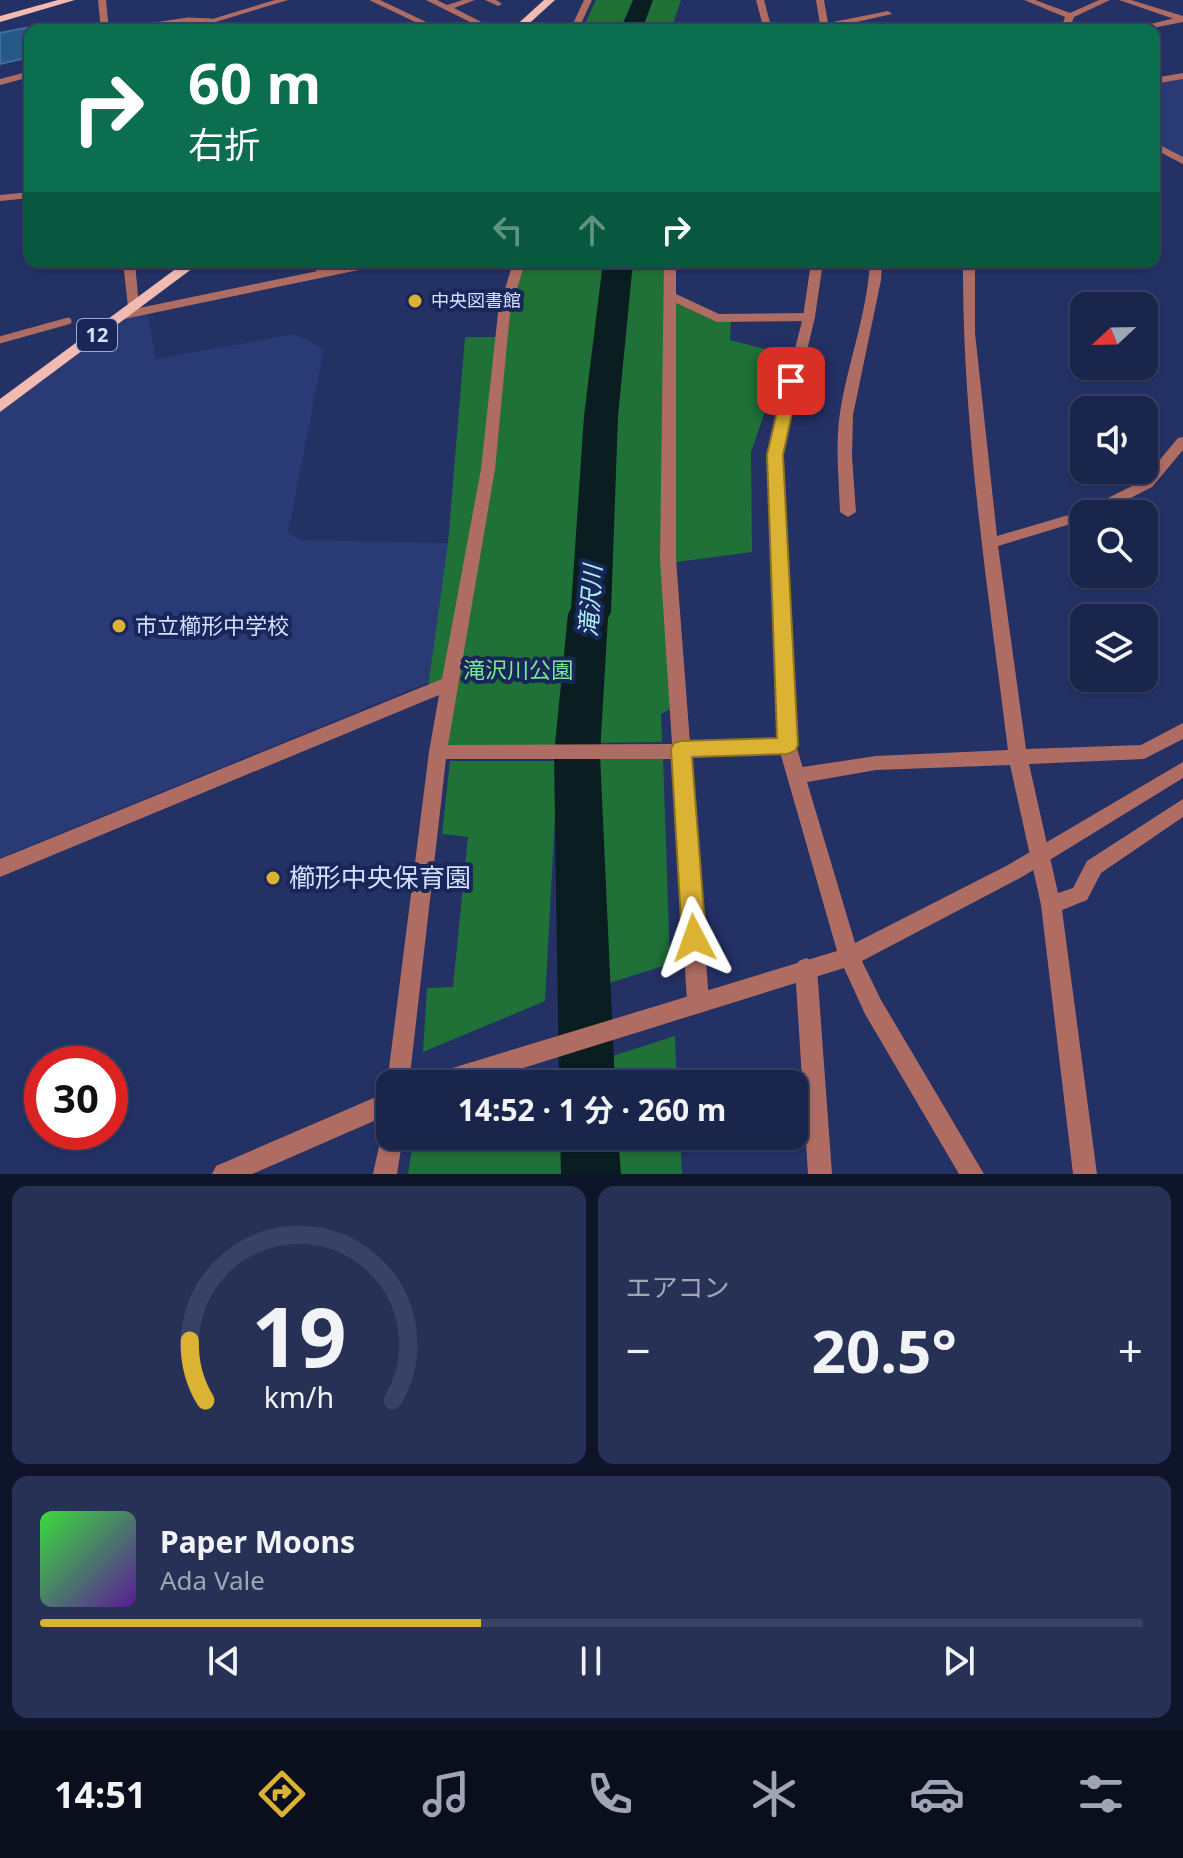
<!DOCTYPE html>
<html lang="ja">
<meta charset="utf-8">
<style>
body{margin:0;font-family:"Noto Sans","Noto Sans JP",sans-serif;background:#273156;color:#f1f3f6;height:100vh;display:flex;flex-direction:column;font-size:30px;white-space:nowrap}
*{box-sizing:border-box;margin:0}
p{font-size:26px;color:#9fa5b5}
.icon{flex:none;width:44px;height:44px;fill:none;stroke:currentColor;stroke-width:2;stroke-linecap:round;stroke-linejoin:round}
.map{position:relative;height:1174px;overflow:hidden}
.sheet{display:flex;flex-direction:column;gap:12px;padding:12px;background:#0e142a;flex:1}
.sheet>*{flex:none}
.banner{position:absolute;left:24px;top:24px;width:1136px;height:244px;border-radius:16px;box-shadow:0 2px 6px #0004,0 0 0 2px #384264;background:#0b6e4f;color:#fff;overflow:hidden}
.needle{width:52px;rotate:248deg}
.controls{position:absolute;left:1070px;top:292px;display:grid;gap:16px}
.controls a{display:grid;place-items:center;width:88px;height:88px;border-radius:16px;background:#1a254c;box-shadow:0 2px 6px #0004,0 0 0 2px #384264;font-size:40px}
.speed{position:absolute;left:24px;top:1046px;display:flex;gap:16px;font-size:40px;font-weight:700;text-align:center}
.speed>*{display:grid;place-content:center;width:104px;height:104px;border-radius:50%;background:#1a254c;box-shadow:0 2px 6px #0004,0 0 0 2px #384264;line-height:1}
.speed .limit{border:12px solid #d22;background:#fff;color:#111}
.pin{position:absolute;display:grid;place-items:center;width:68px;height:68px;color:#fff;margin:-34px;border-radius:16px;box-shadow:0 4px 12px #0006}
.me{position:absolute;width:88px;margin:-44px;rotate:356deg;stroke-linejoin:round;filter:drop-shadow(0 0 6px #0008)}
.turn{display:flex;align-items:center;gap:28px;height:168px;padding:0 32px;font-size:36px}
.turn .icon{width:104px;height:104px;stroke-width:2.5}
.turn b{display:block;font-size:56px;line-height:68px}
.lanes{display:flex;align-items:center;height:76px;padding:0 32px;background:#0003;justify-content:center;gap:40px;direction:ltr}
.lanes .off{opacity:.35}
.big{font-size:60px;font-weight:700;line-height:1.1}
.sheet .widget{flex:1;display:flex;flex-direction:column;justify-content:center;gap:12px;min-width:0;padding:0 28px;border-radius:16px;background:#273156}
.sheet .dial{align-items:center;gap:0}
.dial svg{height:208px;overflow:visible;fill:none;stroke:#384264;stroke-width:7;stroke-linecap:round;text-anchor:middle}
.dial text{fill:#f1f3f6;stroke:none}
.song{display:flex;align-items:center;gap:24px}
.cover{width:96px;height:96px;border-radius:12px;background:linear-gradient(135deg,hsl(120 70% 55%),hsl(270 70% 35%))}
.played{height:8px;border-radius:4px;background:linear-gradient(90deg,#dcb233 40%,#384264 40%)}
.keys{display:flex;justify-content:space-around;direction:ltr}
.heat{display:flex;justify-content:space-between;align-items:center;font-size:44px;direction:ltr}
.sheet .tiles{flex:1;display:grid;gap:12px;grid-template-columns:1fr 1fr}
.widget:last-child{grid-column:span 2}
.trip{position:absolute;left:376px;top:1070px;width:432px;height:80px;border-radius:16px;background:#1a254c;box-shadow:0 2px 6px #0004,0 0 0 2px #384264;font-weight:700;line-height:80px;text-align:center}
.tab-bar{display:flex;height:128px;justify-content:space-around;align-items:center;background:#0a0f1e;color:#9fa5b5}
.tab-bar .icon{width:56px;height:56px}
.tab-bar .selected{color:#dcb233}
.tab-bar b{font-size:36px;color:#f1f3f6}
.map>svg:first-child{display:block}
</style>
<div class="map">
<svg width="1183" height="1174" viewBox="0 0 1183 1174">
<rect width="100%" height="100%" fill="#233165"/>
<g fill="#293a74">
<polygon points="1183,79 1183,158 1154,143 1154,84"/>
<polygon points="147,311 156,359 294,334 324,349 288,532 300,540 448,543 429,682 0,858 0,412 130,315"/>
</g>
<g fill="#207138">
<polygon points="596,0 634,0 624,30 582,30"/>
<polygon points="652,0 681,0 671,30 642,30"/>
<polygon points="519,262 618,262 602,403 591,612 580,707 554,753 438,752 488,469 504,318"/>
<polygon points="623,262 666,262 666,298 713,320 731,320 730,340 785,354 751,452 752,552 669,563 678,705 661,714 662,742 595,743 620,282 630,281 623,271"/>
<polygon points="465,337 498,337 484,466 444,682 428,687 448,543"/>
<polygon points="663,756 670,964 593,988 594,759"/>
<polygon points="450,761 558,761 545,1001 423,1052 427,988 453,987 468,837 442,834"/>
<polygon points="675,1036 677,1084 525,1084"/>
<polygon points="414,1136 680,1136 682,1174 408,1174"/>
</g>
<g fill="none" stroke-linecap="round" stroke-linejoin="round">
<g fill="#0a1e21" fill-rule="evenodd">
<polygon points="633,0 653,0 642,30 620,30"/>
<polygon points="603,262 633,262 618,416 611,612 608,618 600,754 615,1084 559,1084 554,754 568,614 571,608 584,416"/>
<polygon points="560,1136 618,1136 621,1174 561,1174"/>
</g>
</g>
<polygon fill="#275987" stroke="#3e6f9f" stroke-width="2" points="30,27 30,57 0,64 0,33"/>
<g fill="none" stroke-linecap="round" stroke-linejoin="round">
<polyline stroke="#ae6c62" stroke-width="5" points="121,30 188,20 211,21"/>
<g stroke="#ae6c62" stroke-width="7">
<polyline points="319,262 320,273"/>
<polyline points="0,340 68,321"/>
</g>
<g fill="#ae6c62" fill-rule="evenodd">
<polygon points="98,0 106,0 109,30 101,30"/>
<polygon points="369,0 380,0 443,30 432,30"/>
<polygon points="426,0 437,0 447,5 463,0 475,0 454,8 497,30 486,30"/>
<polygon points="485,0 496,0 502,4 498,6"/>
<polygon points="584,0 592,0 578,30 570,30"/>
<polygon points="816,0 824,0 828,23 888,11 892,14 821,30"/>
<polygon points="1024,0 1035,0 1070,13 1099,0 1110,0 1074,17 1069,30 1061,30 1065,17"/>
<polygon points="1119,0 1131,0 1183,16 1183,22"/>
<polygon points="1183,73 1183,79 1154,84 1154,78"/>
<polygon points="1154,142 1183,157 1183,164 1154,149"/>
<polygon points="123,262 135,262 139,308 361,262 384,262 378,266 124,319 118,315 120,312 131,310 128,307"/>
<polygon points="513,262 525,262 510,313 495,469 448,745 672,744 660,559 664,262 676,262 676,294 719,314 809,313 815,317 809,321 717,322 676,303 676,559 690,743 787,738 793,740 796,745 793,750 787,752 691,758 709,1001 706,1008 698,1011 690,1008 687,1001 672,759 446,759 409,1084 390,1084 390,1092 387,1084 429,752 439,695 0,877 0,859 442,679 481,469 498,313"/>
<path d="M 870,262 L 882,262 L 881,280 L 853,415 L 852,456 L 856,512 L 848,517 L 840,512 C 839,479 835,446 840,413 C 848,362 867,314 870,262 Z"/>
<path d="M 963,262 L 975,262 L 975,333 L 997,536 L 1082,511 L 1142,481 L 1178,438 L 1183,437 L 1183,450 L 1152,487 L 1099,514 L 1084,514 L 1084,520 L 998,546 L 1026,749 L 1141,745 L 1183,723 L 1183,739 L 1144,759 L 1029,764 L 1058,893 L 1073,888 L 1087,861 L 1183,799 L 1183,817 L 1101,873 L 1087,900 L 1062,910 L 1097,1174 L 1073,1174 L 1041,905 L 1010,765 L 876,770 L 796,784 L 789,781 L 787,776 L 789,771 L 796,768 L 876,756 L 1008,750 C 988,589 962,425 963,262 Z"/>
<polygon points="806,958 813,961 817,968 832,1174 808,1174 795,968 799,961"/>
<polygon points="390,1125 390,1136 403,1136 397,1174 373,1174 383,1128"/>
</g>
<g fill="#ae6c62" fill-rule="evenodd">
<polygon points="275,0 288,0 189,30 176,30"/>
<polygon points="756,0 764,0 772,30 764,30"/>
<polygon points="1183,16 1183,22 1142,30 1126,30"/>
<polygon points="30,71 30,77 0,85 0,79"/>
<polygon points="30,192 30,198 0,201 0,195"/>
<polygon points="811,262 823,262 815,317 782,455 796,745 855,943 1008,865 1183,762 1183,778 1022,877 862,961 881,1000 984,1174 959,1174 865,1014 844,968 472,1084 425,1084 428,1076 436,1073 837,951 778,745 768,455 803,317"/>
<polygon points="390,1091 390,1114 252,1174 212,1174 216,1166"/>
</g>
<g fill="#f2bbb2" fill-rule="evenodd">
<polygon points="58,0 75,0 0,22 0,16"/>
<polygon points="544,0 555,0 522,30 511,30"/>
<polygon points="185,262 201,262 0,412 0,399"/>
</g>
</g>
<polygon fill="#dcb233" stroke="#8f7421" stroke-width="2" points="791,376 799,381 783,455 798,745 795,751 787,754 692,757 706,938 702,946 694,949 685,946 682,938 671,749 674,743 681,741 777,738 767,455 784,381"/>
<g fill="#dcb233" stroke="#192659" stroke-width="3">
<circle cx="415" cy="301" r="8"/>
<circle cx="119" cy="626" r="8"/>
<circle cx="273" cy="878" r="8"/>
</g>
<g text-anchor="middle" stroke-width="8" stroke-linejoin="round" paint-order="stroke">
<g font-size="18" fill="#d3dfff" stroke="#192659" text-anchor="start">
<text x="431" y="307">中央図書館</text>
</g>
<rect fill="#192659" stroke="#9ba8cd" stroke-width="2" x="77" y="319" width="40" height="32" rx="6"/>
<g font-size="20" font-weight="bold" fill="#d3dfff">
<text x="97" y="342">12</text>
</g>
<g font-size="22" fill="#d3dfff" stroke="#192659" text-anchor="start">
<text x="135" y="634">市立櫛形中学校</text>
</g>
<g font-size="22" fill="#77e991" stroke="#192659">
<text x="518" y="678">滝沢川公園</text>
</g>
<g font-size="24" font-style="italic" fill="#adecf6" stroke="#192659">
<text transform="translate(591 601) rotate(-86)" y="8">滝沢川</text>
</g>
<g font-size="26" fill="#d3dfff" stroke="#192659" text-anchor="start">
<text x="289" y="887">櫛形中央保育園</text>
</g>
</g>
</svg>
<div class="controls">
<a><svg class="needle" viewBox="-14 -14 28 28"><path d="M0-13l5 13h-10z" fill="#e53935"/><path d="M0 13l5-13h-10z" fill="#9fa5b5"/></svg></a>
<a><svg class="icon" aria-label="sound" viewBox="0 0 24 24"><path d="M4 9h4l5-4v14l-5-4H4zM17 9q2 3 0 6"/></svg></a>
<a><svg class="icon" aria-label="search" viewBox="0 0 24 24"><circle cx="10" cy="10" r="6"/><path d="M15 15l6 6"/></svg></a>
<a><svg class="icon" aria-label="layers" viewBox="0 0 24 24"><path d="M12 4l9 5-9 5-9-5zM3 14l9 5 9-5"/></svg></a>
</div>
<div class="speed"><div class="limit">30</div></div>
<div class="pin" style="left:791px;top:381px;background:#d93025"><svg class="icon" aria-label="arrive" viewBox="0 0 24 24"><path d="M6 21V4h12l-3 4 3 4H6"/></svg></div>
<svg class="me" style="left:694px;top:938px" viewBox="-20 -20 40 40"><path d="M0-17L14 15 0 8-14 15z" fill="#dcb233" stroke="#fff" stroke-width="4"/></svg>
<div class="trip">14:52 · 1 分 · 260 m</div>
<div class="banner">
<div class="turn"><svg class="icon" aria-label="right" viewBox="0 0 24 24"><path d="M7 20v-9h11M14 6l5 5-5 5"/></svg><div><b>60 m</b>右折</div></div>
<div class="lanes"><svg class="icon off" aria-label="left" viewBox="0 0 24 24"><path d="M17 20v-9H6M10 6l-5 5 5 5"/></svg><svg class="icon off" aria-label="ahead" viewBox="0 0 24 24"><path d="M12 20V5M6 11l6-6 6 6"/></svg><svg class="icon" aria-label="right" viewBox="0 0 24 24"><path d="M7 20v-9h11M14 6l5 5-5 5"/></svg></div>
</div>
</div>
<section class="sheet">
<div class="tiles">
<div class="widget dial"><svg viewBox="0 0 100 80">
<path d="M14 69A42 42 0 1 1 86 69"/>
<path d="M14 69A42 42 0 0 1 8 46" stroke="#dcb233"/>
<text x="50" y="56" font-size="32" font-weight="700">19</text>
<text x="50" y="72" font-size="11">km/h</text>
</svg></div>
<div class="widget"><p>エアコン</p>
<div class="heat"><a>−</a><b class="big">20.5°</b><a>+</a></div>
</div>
<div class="widget">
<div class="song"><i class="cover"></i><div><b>Paper Moons</b><p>Ada Vale</p></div></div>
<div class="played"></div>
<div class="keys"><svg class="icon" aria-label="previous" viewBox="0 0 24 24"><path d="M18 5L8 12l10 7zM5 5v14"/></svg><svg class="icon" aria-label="pause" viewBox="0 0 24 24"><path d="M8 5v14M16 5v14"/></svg><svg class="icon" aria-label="next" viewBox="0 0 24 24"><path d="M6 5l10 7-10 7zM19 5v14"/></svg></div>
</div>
</div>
</section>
<nav class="tab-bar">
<b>14:51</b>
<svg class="icon selected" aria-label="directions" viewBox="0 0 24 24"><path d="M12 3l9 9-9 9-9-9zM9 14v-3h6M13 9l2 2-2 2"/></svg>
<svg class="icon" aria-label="music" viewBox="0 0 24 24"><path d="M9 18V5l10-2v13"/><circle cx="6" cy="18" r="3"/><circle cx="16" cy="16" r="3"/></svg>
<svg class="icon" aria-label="phone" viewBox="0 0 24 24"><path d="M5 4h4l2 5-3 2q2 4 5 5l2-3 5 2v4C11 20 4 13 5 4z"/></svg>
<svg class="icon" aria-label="climate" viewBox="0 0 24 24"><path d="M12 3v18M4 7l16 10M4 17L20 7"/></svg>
<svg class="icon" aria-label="car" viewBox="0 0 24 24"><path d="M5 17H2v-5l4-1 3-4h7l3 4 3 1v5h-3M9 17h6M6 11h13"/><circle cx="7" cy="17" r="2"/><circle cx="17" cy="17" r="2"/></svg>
<svg class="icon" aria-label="filters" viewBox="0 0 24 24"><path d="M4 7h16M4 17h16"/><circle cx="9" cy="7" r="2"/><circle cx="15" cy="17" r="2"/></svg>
</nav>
